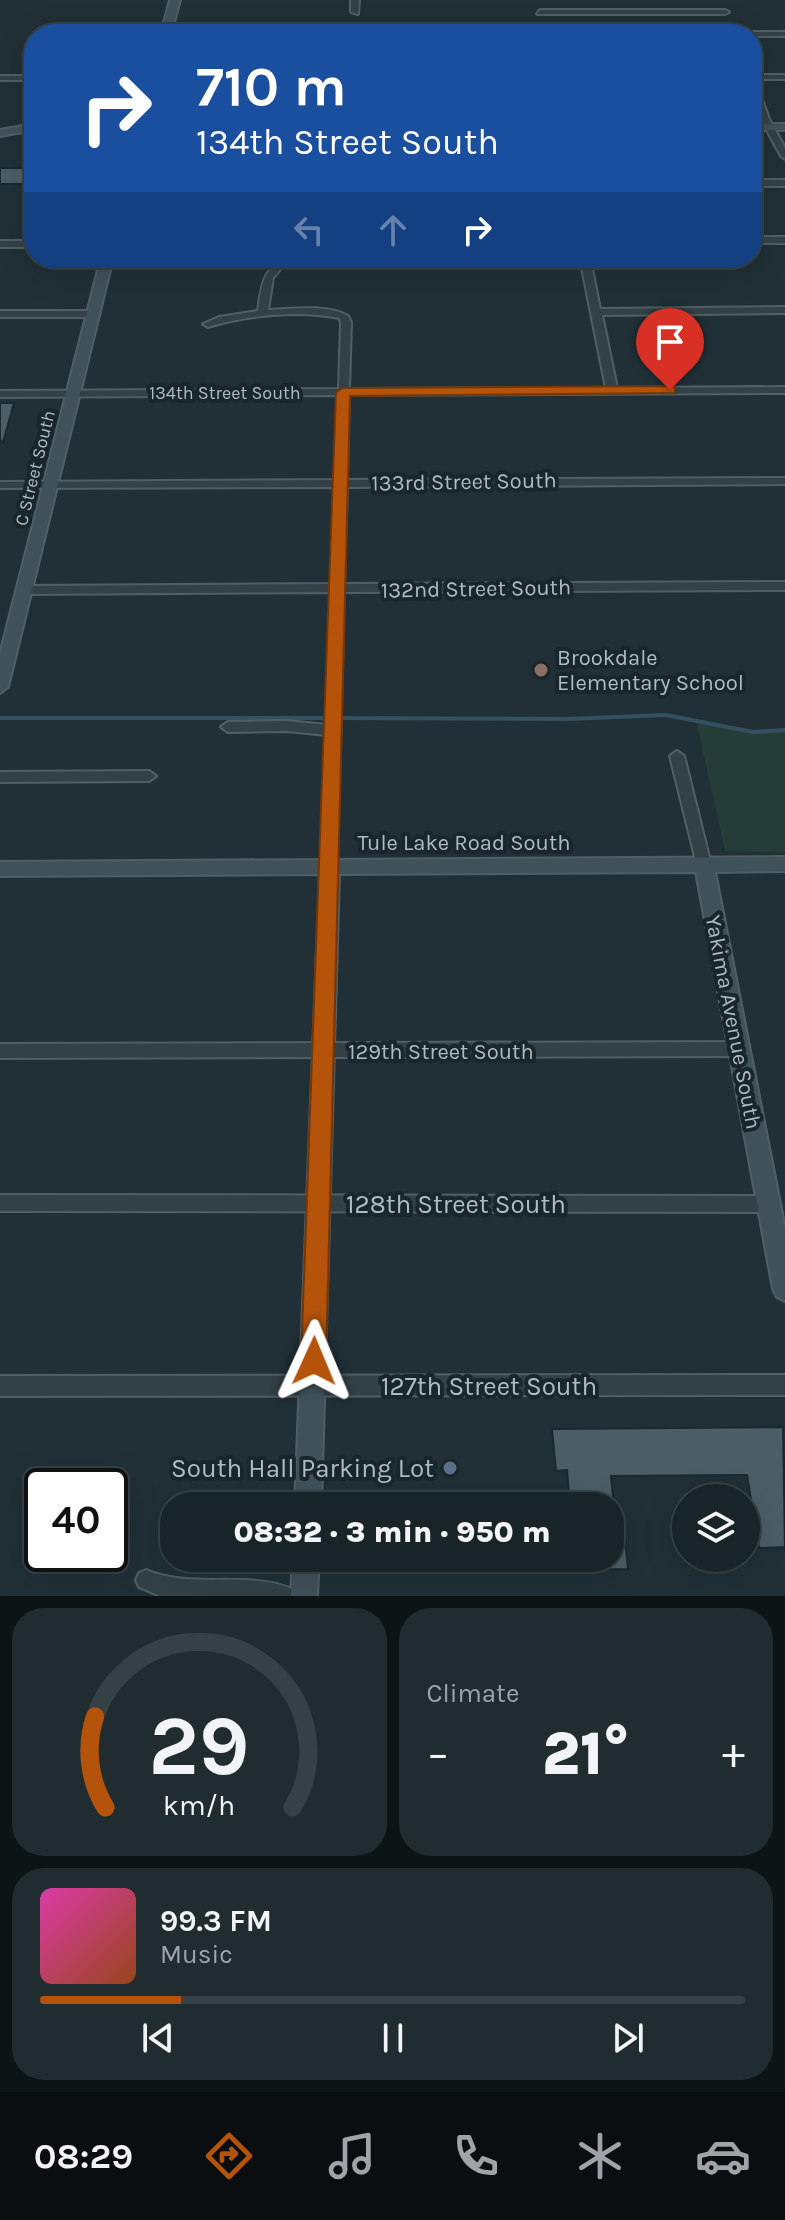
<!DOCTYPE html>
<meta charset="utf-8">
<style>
body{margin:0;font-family:Karla,sans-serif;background:#212c30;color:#f1f3f6;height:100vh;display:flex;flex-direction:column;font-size:30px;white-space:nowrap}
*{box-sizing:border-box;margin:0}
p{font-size:26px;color:#9fa4a8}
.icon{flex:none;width:44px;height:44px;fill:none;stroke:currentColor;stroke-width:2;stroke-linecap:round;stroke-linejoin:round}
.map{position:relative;height:1596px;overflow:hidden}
.sheet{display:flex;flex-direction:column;gap:12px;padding:12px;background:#0d1416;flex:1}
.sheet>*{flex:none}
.guide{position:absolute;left:24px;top:24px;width:738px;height:244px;border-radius:32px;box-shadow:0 8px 32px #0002,0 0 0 2px #364145;background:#1a4fa0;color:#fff;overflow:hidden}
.controls{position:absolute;left:672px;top:1484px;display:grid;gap:16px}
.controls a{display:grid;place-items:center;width:88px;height:88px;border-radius:50%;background:#182428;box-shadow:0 8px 32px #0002,0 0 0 2px #364145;font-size:40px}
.speed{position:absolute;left:24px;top:1468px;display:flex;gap:16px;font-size:40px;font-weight:700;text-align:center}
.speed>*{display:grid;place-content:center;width:104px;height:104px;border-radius:50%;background:#182428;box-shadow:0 8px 32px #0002,0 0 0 2px #364145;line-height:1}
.speed .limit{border:4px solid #111;border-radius:12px;background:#fff;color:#111}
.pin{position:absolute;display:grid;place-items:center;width:68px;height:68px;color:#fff;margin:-82px -34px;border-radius:50% 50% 50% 0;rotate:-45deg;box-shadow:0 0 8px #0007}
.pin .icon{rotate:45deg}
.me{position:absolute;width:88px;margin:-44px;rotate:1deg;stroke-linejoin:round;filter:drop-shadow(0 0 6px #0008)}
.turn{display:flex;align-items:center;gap:28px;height:168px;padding:0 40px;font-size:36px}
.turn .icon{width:104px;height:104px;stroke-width:2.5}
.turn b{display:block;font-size:56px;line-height:68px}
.lanes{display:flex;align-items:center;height:76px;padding:0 40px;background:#0003;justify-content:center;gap:40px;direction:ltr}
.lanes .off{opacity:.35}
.big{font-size:60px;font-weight:800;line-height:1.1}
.sheet .widget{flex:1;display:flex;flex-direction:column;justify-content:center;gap:12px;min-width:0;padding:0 28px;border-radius:32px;background:#212c30}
.sheet .dial{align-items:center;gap:0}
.dial svg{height:208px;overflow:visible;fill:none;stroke:#364145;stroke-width:7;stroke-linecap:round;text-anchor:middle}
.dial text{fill:#f1f3f6;stroke:none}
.song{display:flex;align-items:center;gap:24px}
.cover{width:96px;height:96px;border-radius:12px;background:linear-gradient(135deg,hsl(320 70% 55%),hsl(20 70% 35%))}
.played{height:8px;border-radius:4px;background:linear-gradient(90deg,#b45309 20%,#364145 20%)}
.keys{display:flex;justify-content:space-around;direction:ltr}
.heat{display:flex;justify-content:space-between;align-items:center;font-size:44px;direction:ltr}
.sheet .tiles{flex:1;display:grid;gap:12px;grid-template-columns:1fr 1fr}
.widget:last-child{grid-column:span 2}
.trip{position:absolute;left:160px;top:1492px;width:464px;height:80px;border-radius:32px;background:#182428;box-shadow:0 8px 32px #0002,0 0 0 2px #364145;font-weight:800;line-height:80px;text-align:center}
.tabs{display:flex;height:128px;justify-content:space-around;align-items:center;background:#0a0e10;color:#9fa4a8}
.tabs .icon{width:56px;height:56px}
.tabs .on{color:#b45309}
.tabs b{font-size:36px;color:#f1f3f6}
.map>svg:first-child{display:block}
</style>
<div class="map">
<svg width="785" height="1596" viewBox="0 0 785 1596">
<rect width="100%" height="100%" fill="#203036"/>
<polygon fill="#263d37" points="696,720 753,732 785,730 785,853 725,851"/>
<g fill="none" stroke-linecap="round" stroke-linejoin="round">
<g stroke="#33515e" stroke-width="4">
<polyline points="0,718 330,718"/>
<polyline points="338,718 567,719 666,715 753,732 785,730"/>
</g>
</g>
<g fill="#4b5d65" stroke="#1b282d" stroke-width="2">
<polygon points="33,150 34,184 0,184 0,168 26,168"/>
<polygon points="0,403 14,403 3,442 0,441"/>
<polygon points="783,1427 785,1547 759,1548 747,1475 611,1476 614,1506 570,1506 567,1470 556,1471 552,1429"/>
<polygon points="610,1538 625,1538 628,1569 566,1570 565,1558 610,1558"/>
</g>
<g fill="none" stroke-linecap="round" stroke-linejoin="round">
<defs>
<g id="street">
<polygon points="351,0 359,0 358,14 351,12"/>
<polygon points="540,10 725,10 729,12 725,14 537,14"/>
<polygon points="659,29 740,32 744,34 162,33 166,31"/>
<polygon points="752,32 785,32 785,36 752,36 752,34 748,34"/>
<rect x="752" y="75" width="33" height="4"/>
<rect x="0" y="76" width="34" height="4"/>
<path d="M 752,81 L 756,83 L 769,119 L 785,148 L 785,159 L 781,156 C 768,132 752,108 752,81 Z"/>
<rect x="752" y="180" width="33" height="6"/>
<rect x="752" y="237" width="33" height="6"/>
<rect x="0" y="241" width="34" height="6"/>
<path d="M 580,258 L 590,258 L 600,309 L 785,307 L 785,313 L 602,315 L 617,388 L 785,387 L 785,393 L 349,395 L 347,480 L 785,478 L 785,484 L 347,487 L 344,584 L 785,582 L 785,590 L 344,592 L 337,867 L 335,871 L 325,871 L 323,867 L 327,735 L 287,731 L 228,732 L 221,727 L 228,722 L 287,721 L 327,725 L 332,592 L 23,594 L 17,590 L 23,586 L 332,584 L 336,487 L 0,488 L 0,482 L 336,480 L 339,395 L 0,397 L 0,391 L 339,389 L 341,322 L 339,318 C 297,310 249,315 208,327 L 203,324 L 219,317 L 258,311 C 261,292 261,274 278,263 L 283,266 L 273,278 L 268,310 C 292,309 327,304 348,316 L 351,322 L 349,389 L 606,388 Z"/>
<polygon points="0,311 91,311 96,314 91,317 0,317"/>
<polygon points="677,751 684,756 711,865 709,869 699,869 697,865 670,756"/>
<polygon points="149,771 156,776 149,781 0,782 0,772"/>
<polygon points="739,1042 745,1044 747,1049 745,1054 739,1056 0,1058 0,1044"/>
<polygon points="0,1195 769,1196 775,1198 778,1204 775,1210 769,1212 0,1211"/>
<polygon points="785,1375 785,1395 0,1396 0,1376"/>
<path d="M 146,1570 C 194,1590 246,1570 292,1589 L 295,1596 L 160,1596 L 139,1587 L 136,1580 L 139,1573 Z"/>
</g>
<g id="secondary">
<polygon points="170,0 180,0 171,34 161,34"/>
<polygon points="34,124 34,130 0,136 0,130"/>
<rect x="752" y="124" width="33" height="6"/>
<polygon points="101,258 113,258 8,687 0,693 0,654"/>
<polygon points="785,857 785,871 715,872 785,1229 785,1301 777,1297 773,1289 696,872 339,874 321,1506 295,1506 320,874 0,876 0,862"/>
<polygon points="293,1558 319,1558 317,1596 291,1596"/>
</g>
</defs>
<use href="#street" stroke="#515f65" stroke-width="4"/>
<use href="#secondary" stroke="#515f65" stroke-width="4"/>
<use href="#street" fill="#334147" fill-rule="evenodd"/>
<use href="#secondary" fill="#41515a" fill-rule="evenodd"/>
</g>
<polygon fill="#b45309" stroke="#753606" stroke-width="2" points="670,386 675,387 675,393 350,396 326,1361 322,1370 314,1373 305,1370 301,1361 336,392 343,388"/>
<circle fill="#8d6e63" stroke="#19262b" stroke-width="3" cx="541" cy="670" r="8"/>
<circle fill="#5c6f8a" stroke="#19262b" stroke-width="3" cx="450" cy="1468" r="8"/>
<g text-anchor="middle" stroke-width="8" stroke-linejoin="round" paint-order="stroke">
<g font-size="18" fill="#adbcc4" stroke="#19262b">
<text x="225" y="399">134th Street South</text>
<text transform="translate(35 468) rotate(-76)" y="6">C Street South</text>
</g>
<g font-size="22" fill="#adbcc4" stroke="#19262b">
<text transform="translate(464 481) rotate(-1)" y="8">133rd Street South</text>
<text transform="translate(476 588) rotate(-1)" y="8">132nd Street South</text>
<text x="464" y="850">Tule Lake Road South</text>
<text transform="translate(734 1022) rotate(79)" y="8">Yakima Avenue South</text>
<text x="441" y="1059">129th Street South</text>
</g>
<g font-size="22" fill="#adbcc4" stroke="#19262b" text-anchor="start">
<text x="557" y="665">Brookdale<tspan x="557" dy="25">Elementary School</tspan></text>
</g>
<g font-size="26" fill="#adbcc4" stroke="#19262b">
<text x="456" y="1213">128th Street South</text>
<text x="489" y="1395">127th Street South</text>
</g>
<g font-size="26" fill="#adbcc4" stroke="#19262b" text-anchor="end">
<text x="434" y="1477">South Hall Parking Lot</text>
</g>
</g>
</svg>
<div class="controls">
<a><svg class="icon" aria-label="layers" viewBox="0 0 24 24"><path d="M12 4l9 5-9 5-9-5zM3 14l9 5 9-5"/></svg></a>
</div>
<div class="speed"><div class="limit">40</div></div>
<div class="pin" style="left:670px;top:390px;background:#d93025"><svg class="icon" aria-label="arrive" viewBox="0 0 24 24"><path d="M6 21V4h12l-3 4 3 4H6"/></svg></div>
<svg class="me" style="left:314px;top:1361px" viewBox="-20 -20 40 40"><path d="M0-17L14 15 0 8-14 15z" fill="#b45309" stroke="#fff" stroke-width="4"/></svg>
<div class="trip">08:32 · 3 min · 950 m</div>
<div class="guide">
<div class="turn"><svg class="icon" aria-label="right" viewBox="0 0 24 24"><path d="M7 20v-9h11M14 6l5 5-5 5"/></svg><div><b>710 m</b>134th Street South</div></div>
<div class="lanes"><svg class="icon off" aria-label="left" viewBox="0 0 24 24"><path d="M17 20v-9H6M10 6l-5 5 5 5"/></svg><svg class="icon off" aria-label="ahead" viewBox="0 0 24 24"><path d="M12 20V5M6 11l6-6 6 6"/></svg><svg class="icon" aria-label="right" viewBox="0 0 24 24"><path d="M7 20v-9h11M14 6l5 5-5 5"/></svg></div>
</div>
</div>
<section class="sheet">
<div class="tiles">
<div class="widget dial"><svg viewBox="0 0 100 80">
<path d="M14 69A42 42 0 1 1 86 69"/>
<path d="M14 69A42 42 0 0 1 10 34" stroke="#b45309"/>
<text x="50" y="56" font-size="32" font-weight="700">29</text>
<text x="50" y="72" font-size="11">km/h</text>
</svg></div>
<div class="widget"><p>Climate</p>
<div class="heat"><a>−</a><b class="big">21°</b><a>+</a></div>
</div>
<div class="widget">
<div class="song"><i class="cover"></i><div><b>99.3 FM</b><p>Music</p></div></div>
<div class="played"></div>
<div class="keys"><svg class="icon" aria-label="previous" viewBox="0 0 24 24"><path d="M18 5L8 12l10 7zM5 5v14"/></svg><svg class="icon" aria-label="pause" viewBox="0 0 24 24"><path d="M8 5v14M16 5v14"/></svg><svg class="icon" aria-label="next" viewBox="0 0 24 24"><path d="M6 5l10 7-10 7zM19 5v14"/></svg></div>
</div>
</div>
</section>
<nav class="tabs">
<b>08:29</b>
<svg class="icon on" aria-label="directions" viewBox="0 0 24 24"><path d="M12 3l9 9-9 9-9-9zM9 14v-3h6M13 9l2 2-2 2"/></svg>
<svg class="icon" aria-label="music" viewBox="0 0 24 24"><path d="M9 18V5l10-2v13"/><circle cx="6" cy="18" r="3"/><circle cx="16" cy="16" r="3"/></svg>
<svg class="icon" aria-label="phone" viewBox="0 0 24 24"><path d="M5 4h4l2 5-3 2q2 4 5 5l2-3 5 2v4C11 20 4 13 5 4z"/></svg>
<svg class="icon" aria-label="climate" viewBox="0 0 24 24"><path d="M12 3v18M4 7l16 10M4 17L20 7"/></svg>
<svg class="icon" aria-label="car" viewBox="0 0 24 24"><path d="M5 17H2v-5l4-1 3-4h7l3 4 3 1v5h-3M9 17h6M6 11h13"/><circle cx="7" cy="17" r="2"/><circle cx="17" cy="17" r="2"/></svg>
</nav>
